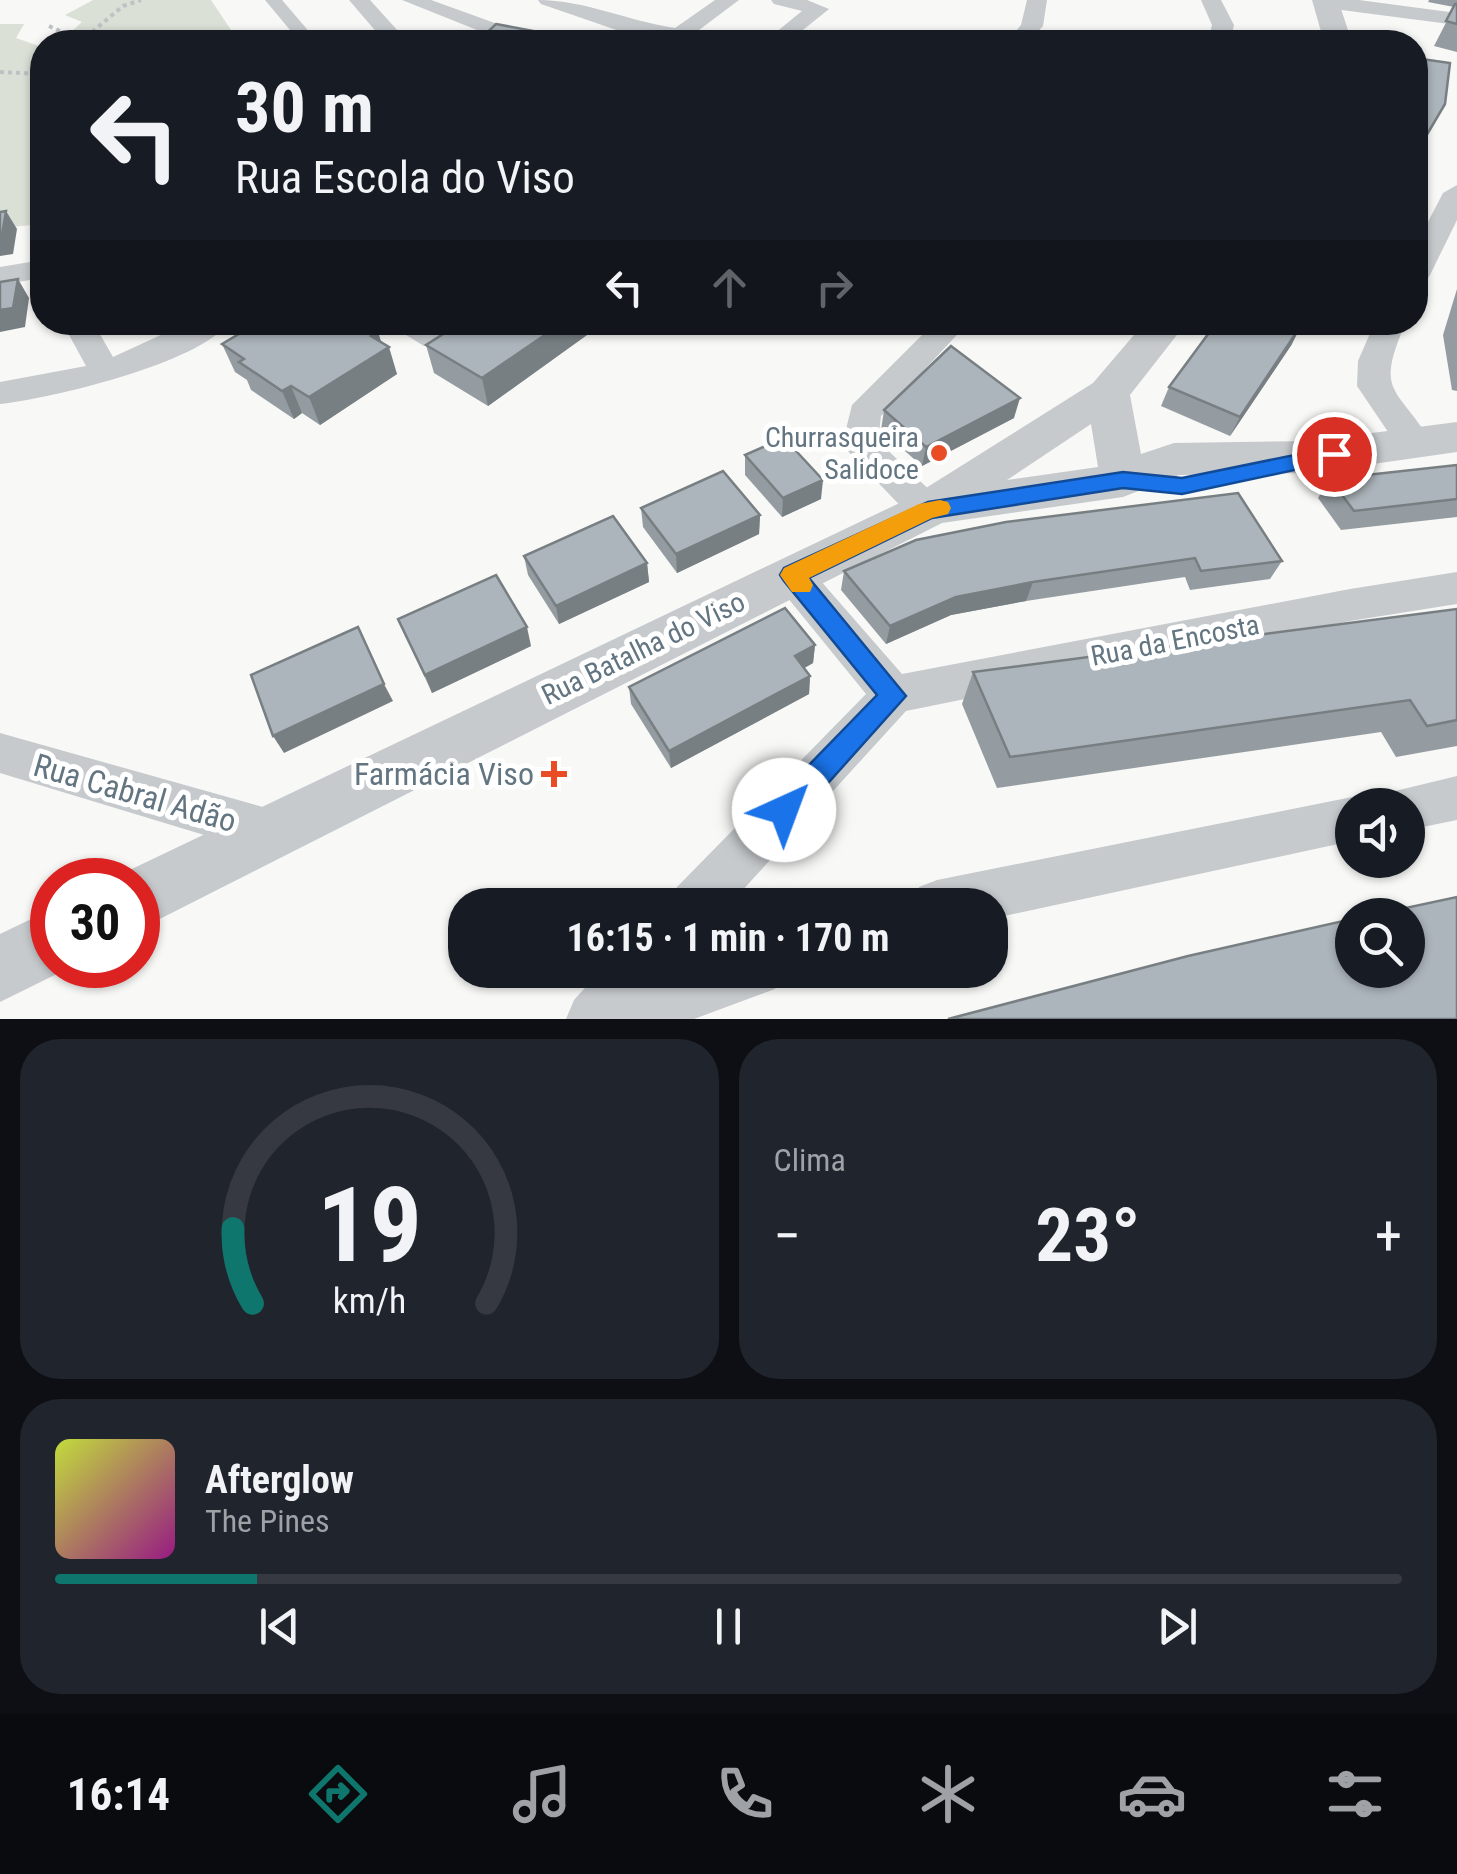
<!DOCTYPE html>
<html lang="pt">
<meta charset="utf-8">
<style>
body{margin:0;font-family:"Roboto Condensed",sans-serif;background:#20242c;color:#f1f3f6;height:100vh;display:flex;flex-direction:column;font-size:38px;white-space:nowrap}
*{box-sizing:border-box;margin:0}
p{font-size:32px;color:#9ea1a6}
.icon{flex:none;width:55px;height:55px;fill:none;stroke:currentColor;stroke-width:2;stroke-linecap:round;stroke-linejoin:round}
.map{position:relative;height:1019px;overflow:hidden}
.sheet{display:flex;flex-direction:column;gap:20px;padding:20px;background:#0d0f14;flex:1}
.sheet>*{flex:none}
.guide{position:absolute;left:30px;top:30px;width:1398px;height:305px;border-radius:40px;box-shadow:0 2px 8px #0004;background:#171b24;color:#f1f3f6;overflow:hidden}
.fabs{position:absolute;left:1335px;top:788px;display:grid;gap:20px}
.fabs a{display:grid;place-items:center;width:90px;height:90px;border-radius:50%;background:#171b24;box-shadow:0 2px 8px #0004;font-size:50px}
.speed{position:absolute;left:30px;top:858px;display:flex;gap:20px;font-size:50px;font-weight:700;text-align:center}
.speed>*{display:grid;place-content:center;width:130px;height:130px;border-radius:50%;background:#171b24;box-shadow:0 2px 8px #0004;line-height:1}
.speed .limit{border:15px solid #d22;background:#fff;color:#111}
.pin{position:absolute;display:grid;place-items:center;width:85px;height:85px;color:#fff;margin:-42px;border:5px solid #fff;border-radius:50%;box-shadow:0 2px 10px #0007}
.me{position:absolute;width:110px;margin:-55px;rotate:43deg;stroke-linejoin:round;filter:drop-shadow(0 0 8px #0008)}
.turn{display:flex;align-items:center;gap:35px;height:210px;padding:0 40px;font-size:45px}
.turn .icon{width:130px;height:130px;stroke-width:2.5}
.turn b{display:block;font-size:70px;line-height:85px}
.lanes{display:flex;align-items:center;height:95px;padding:0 40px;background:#0003;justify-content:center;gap:50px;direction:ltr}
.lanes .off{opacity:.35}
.big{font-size:75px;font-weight:700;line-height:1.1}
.sheet .card{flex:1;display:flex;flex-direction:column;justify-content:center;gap:15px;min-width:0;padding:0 35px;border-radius:40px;background:#20242c}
.sheet .dial{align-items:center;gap:0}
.dial svg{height:260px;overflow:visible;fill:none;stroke:#363941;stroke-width:7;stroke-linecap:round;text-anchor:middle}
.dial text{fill:#f1f3f6;stroke:none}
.song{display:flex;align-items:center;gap:30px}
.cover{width:120px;height:120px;border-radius:15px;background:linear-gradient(135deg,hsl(70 70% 55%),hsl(310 70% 35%))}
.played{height:10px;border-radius:5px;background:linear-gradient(90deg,#0f766e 15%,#363941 15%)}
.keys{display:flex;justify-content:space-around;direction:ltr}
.heat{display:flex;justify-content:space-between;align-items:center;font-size:55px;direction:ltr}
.sheet .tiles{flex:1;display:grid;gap:20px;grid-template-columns:1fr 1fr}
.card:last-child{grid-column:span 2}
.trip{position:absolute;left:448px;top:888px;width:560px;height:100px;border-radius:40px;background:#171b24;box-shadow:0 2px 8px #0004;font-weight:700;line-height:100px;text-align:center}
.tabs{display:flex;height:160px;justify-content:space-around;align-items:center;background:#090b0e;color:#9ea1a6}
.tabs .icon{width:70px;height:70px}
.tabs .on{color:#0f766e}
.tabs b{font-size:45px;color:#f1f3f6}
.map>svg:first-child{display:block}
</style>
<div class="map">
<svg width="1457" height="1019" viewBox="0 0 1457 1019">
<rect width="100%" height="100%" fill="#f8f8f6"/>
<g fill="#dae0d6">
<polygon points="93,0 211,0 239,42 60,42 82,22 65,15"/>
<polygon points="0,24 24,24 16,38 42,47 42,224 0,228"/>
</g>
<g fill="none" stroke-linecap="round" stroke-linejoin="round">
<g stroke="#bfc2c4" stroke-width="4" stroke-dasharray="4 4" stroke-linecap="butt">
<polyline points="49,26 66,34 88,34"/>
<polyline points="80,42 123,6 141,0"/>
<polyline points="0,72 42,74"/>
</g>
<polygon fill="#c6cacd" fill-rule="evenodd" points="385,322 406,322 424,334 446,322 468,322 424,346"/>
<polygon fill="#c6cacd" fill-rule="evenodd" points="265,0 282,0 318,42 300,42"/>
<g fill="#c6cacd" fill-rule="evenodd">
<polygon points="349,0 370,0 408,42 385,42"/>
<polygon points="402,0 431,0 534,37 537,42 507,42"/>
<path d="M 538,0 C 585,0 628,21 675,28 L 715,0 L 739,0 L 683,42 L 658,42 L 660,39 L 628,34 L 541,4 Z"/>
<polygon points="771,0 807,0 829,9 788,42 764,42 802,11 774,4"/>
<polygon points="1027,0 1047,0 1043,26 1029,42 1007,42 1021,25"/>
<polygon points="1201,0 1221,0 1234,25 1230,42 1208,42 1212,25"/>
<polygon points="1317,0 1359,0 1457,13 1457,25 1326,8 1319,6"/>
<polygon points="1457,185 1457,220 1430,275 1426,281 1415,284 1415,247 1443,193"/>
<polygon points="42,260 42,278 0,285 0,267"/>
<path d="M 62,322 L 93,322 L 113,357 L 189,322 L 229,322 C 201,363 49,399 0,404 L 0,382 L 86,366 Z"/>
<polygon points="935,322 969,322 881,416 878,441 940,500 946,510 940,520 927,524 914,520 842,445 852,405"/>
<path d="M 1375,322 L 1406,322 C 1374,395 1397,385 1431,442 L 1425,451 L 1413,454 L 1401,451 L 1357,386 L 1358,361 Z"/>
<polygon points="792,559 806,564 902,674 1350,589 1457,572 1457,604 1350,621 906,711 729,905 670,905 677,887 866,694 778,586 772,575 778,564"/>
<polygon points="0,733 270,809 287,816 294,832 287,848 270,855 0,773"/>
<polygon points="1457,776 1457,820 1408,830 1408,805 1386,805 1391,792"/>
<polygon points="1352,797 1370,805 1352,805 1352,841 990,919 990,905 912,905 919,887 937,880"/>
<polygon points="601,970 663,970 660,978 682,970 782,970 775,989 694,1019 566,1019 574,1000"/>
</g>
<g fill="#c6cacd" fill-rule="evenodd">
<polygon points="1312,0 1338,0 1352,42 1324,42"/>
<path d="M 1145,322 L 1187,322 L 1130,395 L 1141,454 L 1174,443 L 1310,441 L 1457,422 L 1457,452 L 1310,473 L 1179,475 L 1123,497 L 942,523 L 138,930 L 138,880 L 114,880 L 115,877 L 910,498 L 1093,383 ZM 1091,424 L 1098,467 L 1007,480 Z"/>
<polygon points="52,909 52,965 75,965 0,1002 0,934"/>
</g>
</g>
<g fill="#949ca1">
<polygon points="1429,0 1457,0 1457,52 1434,46 1454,7 1428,2"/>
<polygon points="1457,289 1457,391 1452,390 1443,335"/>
<polygon points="605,322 488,406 434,373 426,345"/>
<polygon points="381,342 397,374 320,425 302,413 294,419 251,390 247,380 235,372 222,344"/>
<polygon points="1292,344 1230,436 1161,406 1169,387"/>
<polygon points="884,410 1014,418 922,466 881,430"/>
<polygon points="745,455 821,499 782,517 745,475"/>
<polygon points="1457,465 1457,517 1341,530 1318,498 1330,479"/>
<polygon points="641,508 760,515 759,534 677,573 643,527"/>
<polygon points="916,540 1282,561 1270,579 1190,590 1185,577 1026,601 951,615 886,644 841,590 844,571"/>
<polygon points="524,556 647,563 649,582 559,624 528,575"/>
<polygon points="1457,609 1457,746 1396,757 1381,732 997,788 962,704 973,672"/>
<polygon points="398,619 531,646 432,693"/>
<polygon points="815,645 813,663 804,668 810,676 809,694 671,768 631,704 629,687"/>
</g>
<g fill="#787f83">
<polygon points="6,211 17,229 13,254 0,256 0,235"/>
<polygon points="18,279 29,298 25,327 0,332 0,310"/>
<polygon points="576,322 605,322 488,406 482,378 555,328"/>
<polygon points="1302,324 1292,344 1230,436 1240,417"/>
<polygon points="378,332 384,350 389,347 397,374 320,425 309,397 371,336"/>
<polygon points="291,386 302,413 294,419 282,391"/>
<polygon points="1020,398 1014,418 922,466 926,447"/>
<polygon points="823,480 821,499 782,517 783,498"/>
<polygon points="760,515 759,534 677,573 676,554"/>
<polygon points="647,563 649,582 559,624 556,606"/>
<polygon points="1033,582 1026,601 951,615 886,644 890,626 956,597"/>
<polygon points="527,627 531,646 432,693 425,675"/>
<polygon points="815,645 813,663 794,674 795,656"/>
<polygon points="810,676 809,694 671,768 669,751"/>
<polygon points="384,684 393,701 284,753 273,736"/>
</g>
<g fill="#acb5bb" stroke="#787f83" stroke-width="2.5">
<polygon points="1455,4 1457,4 1457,24 1446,21"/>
<polygon points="496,24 560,36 555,42 477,42"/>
<polygon points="1415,58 1450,63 1445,104 1415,155"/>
<polygon points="6,211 2,235 0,235 0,212"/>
<polygon points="18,279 13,308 0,310 0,282"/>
<polygon points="259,322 362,322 378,332 371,336 389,347 309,397 291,386 282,391 239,362 244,359 222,344"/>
<polygon points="462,322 545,322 555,328 482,378 426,345"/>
<polygon points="545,322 576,322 556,336 555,328"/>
<polygon points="1217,322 1297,322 1302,324 1240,417 1169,387"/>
<polygon points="951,346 1020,398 926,447 884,410"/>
<polygon points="784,438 823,480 783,498 745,455"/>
<polygon points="1457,465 1457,499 1354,511 1330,479"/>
<polygon points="723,471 760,515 676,554 641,508"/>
<polygon points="1238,493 1282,561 1201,571 1195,558 1033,582 956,597 890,626 844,571 916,540 1006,522"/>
<polygon points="613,516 647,563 556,606 524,556"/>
<polygon points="496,575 527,627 425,675 398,619"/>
<polygon points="785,608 815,645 795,656 810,676 669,751 629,687"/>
<polygon points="1457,609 1457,720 1427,726 1410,700 1010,757 973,672"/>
<polygon points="358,627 384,684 273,736 251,675"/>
<polygon points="1457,897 1457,1019 948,1019 1188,956 1352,919 1352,970 1408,970 1408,915 1373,915"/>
</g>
<polygon fill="#1a73e8" stroke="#114b97" stroke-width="2.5" points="1334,447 1345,454 1341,460 1182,494 1123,488 932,518 809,578 906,696 795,820 784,824 774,820 770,810 774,801 877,695 784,581 780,575 784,568 928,502 1123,472 1182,478"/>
<polygon fill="#f59e0b" points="940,500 948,502 951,508 948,514 932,518 809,578 813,585 810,592 792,592 780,575 784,568 919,504"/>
<g fill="#e84d26" stroke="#fff" stroke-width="4">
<circle cx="939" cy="453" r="10"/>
<path d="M549 759h10v10h10v10h-10v10h-10v-10h-10v-10h10z"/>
</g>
<g text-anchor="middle" stroke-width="10" stroke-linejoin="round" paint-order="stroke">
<g font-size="28" fill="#627581" stroke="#fff" text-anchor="end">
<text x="919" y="447">Churrasqueira<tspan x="919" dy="32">Salidoce</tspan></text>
</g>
<g font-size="28" fill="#627581" stroke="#fff">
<text transform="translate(1175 640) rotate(-11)" y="10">Rua da Encosta</text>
<text transform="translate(643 648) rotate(-26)" y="10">Rua Batalha do Viso</text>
</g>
<g font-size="32" fill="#627581" stroke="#fff" text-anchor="end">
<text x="534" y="785">Farmácia Viso</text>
</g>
<g font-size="32" fill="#627581" stroke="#fff">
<text transform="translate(135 793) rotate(16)" y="11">Rua Cabral Adão</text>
</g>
</g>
</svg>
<div class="fabs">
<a><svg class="icon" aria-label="sound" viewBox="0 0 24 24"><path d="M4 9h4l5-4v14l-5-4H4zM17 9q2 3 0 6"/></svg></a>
<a><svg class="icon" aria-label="search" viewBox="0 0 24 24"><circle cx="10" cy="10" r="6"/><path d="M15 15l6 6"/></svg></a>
</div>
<div class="speed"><div class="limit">30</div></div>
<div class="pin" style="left:1334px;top:454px;background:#d93025"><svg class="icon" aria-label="arrive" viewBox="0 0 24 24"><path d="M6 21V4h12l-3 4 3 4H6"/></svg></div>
<svg class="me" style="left:784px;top:810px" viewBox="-20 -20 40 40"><circle r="19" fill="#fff"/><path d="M0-13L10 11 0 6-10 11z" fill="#1a73e8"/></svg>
<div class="trip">16:15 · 1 min · 170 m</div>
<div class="guide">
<div class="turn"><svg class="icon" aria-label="left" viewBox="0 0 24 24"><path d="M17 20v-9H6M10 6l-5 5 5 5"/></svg><div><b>30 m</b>Rua Escola do Viso</div></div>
<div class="lanes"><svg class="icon" aria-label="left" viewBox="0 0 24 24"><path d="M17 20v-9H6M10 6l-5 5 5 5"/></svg><svg class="icon off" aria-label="ahead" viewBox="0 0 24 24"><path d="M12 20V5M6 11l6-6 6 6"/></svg><svg class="icon off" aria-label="right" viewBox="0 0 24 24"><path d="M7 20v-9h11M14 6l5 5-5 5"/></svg></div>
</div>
</div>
<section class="sheet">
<div class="tiles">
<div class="card dial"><svg viewBox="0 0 100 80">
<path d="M14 69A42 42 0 1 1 86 69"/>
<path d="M14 69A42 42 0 0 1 8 46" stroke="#0f766e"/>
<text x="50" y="56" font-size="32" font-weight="700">19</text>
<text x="50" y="72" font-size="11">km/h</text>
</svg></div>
<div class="card"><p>Clima</p>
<div class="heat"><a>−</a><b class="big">23°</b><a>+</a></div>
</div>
<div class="card">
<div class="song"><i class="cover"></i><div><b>Afterglow</b><p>The Pines</p></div></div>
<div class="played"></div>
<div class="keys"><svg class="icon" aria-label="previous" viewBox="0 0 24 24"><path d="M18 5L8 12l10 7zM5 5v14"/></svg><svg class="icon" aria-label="pause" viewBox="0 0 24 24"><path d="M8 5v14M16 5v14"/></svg><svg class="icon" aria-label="next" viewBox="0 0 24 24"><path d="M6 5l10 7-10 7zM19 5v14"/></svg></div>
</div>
</div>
</section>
<nav class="tabs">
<b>16:14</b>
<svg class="icon on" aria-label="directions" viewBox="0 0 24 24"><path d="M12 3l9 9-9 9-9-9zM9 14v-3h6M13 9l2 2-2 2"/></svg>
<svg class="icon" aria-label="music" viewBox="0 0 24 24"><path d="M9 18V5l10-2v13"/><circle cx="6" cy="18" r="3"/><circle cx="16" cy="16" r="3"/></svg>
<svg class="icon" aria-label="phone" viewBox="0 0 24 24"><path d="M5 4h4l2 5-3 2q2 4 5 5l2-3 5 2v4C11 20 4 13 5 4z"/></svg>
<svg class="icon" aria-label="climate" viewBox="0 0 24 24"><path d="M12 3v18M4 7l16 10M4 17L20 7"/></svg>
<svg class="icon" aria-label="car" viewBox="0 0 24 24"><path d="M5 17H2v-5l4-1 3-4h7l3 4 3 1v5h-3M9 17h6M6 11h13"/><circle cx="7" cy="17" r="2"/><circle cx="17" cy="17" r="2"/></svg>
<svg class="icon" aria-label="filters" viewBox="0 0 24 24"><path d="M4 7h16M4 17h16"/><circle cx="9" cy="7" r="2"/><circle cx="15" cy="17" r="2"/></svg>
</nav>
